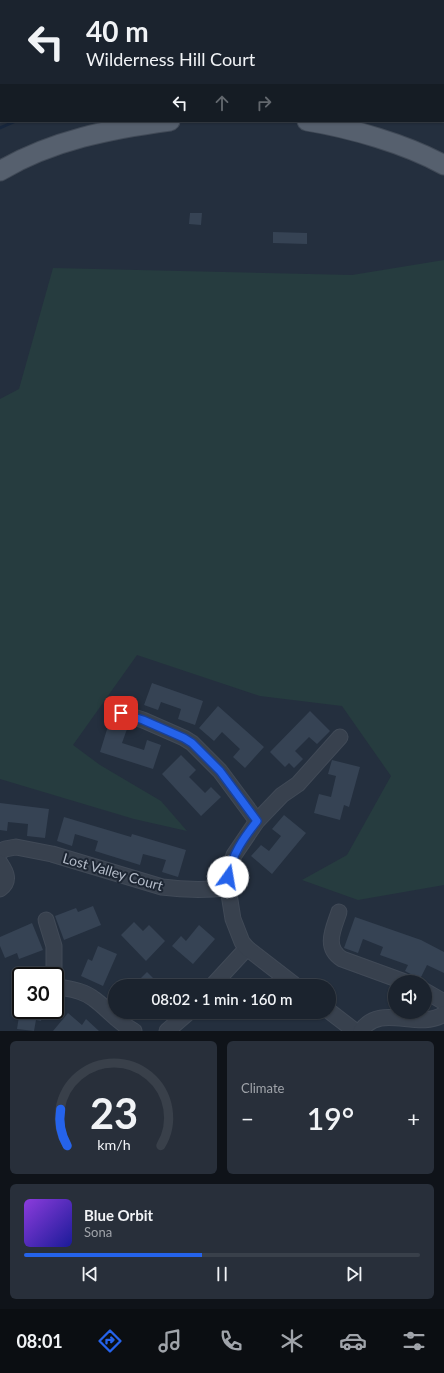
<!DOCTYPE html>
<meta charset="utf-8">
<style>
body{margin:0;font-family:Lato,sans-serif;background:#282f3a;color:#f1f3f6;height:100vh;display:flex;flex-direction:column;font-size:15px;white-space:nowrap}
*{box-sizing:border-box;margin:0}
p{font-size:13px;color:#a0a4aa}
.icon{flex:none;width:22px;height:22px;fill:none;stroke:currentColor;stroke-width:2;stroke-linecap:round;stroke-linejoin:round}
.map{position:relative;height:1031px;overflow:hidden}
.drawer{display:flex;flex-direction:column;gap:10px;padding:10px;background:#0f1319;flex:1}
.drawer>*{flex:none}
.hud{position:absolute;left:0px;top:0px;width:444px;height:122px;box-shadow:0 1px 3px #0004,0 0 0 1px #39404a;background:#1b232e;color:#f1f3f6;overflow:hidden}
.controls{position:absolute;left:388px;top:975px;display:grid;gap:8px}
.controls a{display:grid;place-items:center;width:44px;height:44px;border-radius:50%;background:#1b232e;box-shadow:0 1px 3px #0004,0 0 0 1px #39404a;font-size:20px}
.speed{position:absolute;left:12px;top:967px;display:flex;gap:8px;font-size:20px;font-weight:700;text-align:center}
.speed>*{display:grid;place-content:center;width:52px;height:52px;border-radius:50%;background:#1b232e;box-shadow:0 1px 3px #0004,0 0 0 1px #39404a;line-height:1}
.speed .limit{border:2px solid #111;border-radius:6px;background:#fff;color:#111}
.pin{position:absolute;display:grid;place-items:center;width:34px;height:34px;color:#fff;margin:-17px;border-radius:8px;box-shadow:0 2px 6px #0006}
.me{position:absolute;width:44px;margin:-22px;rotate:13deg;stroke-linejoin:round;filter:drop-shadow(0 0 3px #0008)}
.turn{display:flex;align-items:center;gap:14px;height:84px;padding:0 20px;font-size:18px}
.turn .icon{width:52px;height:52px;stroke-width:2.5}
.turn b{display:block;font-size:28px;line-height:34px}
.lanes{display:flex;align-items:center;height:38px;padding:0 20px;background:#0003;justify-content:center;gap:20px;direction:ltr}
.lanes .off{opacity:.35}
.big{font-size:30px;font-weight:600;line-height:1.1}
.drawer .card{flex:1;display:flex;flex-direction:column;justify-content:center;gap:6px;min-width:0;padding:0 14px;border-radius:6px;background:#282f3a}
.drawer .dial{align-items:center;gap:0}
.dial svg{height:104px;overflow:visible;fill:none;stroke:#39404a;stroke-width:7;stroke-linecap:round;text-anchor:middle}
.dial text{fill:#f1f3f6;stroke:none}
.song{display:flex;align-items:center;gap:12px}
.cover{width:48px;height:48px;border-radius:6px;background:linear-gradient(135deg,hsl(270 70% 55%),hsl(240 70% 35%))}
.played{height:4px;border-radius:2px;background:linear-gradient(90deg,#2563eb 45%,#39404a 45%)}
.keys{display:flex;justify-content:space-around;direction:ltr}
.heat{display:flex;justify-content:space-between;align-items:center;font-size:22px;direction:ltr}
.drawer .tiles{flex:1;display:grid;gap:10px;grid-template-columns:1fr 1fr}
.card:last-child{grid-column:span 2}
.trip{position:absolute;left:108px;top:979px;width:228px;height:40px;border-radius:20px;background:#1b232e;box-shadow:0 1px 3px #0004,0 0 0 1px #39404a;font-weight:600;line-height:40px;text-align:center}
.menu{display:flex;height:64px;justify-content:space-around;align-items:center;background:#0b0e12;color:#a0a4aa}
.menu .icon{width:28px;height:28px}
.menu .active{color:#2563eb}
.menu b{font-size:18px;color:#f1f3f6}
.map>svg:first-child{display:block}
</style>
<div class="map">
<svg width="444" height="1031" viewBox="0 0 444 1031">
<rect width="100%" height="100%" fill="#242f3e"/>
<g fill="#263c3f">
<polygon points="40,0 172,0 174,1 38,1"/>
<polygon points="444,260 444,885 358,900 302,880 347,855 391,776 342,706 260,696 137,655 73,745 100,765 161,801 187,831 134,819 0,779 0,399 19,389 53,268 352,275"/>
</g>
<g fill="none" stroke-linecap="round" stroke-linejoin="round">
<g stroke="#17263c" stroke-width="3">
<polyline points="443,63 444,63"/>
<polyline points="0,128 16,121"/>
</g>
</g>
<g fill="#364354">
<polygon points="190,213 202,213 201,225 189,224"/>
<polygon points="273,232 307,233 307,244 273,243"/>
<polygon points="152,683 203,701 195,725 178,719 181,709 161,702 158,710 144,705"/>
<polygon points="218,706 264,747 245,768 233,757 240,749 222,732 214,741 199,728"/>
<polygon points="310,711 330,731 317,744 309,737 295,751 303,759 294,768 289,763 285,767 270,752"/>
<polygon points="109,723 127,729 122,743 144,750 147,740 161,745 153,769 100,752"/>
<polygon points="181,755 196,770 189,777 205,793 211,787 221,797 201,816 162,774"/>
<polygon points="332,760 360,767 349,807 344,805 340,820 314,813 319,794 331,797 336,776 328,774"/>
<polygon points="0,803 49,809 45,838 27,836 28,824 8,822 7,831 0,830"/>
<polygon points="284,815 306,833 272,874 251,856 261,845 269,851 281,836 272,829"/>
<polygon points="64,817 131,837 132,834 186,850 178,877 162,872 166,860 143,854 140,865 95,851 98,841 75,834 72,846 57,841"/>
<polygon points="93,906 101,925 64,940 55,916 76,908 78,912"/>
<polygon points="355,917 421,940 444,952 444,973 427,965 420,979 405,971 408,965 380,955 383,947 363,939 358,953 344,948"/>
<polygon points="134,922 143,931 149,925 165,941 146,961 121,935"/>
<polygon points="32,923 43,950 19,959 17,953 5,958 0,946 0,937"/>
<polygon points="199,925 215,939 193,964 172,946 181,936 186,941"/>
<polygon points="98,946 117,954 103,986 81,976 88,959 92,961"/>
<polygon points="147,972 161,986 133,986"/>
<polygon points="20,1010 43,1010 41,1021 36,1020 34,1031 17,1029"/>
<polygon points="68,1013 82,1025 86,1019 99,1031 53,1031"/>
</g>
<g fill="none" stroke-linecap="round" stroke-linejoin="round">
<defs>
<g id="minor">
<polyline points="121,713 143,720 184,738 192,743 220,771 257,821"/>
<path d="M 0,852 L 5,849 L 16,847 L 52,854 L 162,887 C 184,890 206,890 228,888"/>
<path d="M 0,863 C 6,872 11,881 0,889"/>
<path d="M 339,912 C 334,928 323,947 342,959 L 405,982"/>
<polyline points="46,920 54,946 54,976"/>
<path d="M 55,986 C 68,989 83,990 94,999 C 108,1009 118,1023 134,1031"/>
<polyline points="212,986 247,948"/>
<polyline points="296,986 247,948 242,942 233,919 228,888 230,867 234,855 257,821 282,795 298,784 340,737"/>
<polyline points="425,991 444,1002"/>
<polyline points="329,1011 355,1031"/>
<polyline points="167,1031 189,1012"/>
<path d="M 361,1031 C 380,1002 418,1031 444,1014"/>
</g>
<g id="major">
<path d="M 307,121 C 350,128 406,144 444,165"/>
<path d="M 0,171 C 52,140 111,129 170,121"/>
</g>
</defs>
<use href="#minor" stroke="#414a57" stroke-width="17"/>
<use href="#major" stroke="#414a57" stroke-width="21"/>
<use href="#minor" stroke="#38414e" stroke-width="15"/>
<use href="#major" stroke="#56606e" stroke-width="19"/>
</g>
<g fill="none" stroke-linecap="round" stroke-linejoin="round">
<defs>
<path id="route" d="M 121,713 L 143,720 L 184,738 L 192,743 L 220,771 L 257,821 C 243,839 232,854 228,877"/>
</defs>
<use href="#route" stroke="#184099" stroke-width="10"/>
<use href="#route" stroke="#2563eb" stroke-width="7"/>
</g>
<g text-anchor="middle" stroke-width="4" stroke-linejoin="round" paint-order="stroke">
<g font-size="14" fill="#b4bcc9" stroke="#1d2633">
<text transform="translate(113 872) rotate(16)" y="5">Lost Valley Court</text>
</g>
</g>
</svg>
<div class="controls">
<a><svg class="icon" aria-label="sound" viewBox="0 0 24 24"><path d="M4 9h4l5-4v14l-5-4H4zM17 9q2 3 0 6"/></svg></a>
</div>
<div class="speed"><div class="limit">30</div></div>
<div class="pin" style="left:121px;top:713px;background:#d93025"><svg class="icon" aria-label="arrive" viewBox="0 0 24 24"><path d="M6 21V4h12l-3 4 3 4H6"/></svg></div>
<svg class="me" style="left:228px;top:877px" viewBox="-20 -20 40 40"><circle r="19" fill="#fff"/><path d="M0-13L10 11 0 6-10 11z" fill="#2563eb"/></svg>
<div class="trip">08:02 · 1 min · 160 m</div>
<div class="hud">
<div class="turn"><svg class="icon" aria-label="left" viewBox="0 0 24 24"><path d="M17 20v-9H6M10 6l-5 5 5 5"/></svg><div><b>40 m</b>Wilderness Hill Court</div></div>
<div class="lanes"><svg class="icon" aria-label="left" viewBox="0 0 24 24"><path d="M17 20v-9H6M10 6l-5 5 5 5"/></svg><svg class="icon off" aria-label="ahead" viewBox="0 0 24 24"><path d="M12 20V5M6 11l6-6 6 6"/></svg><svg class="icon off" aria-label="right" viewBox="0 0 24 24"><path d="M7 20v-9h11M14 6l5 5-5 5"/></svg></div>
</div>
</div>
<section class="drawer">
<div class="tiles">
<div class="card dial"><svg viewBox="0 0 100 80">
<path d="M14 69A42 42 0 1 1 86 69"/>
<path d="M14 69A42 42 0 0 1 9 41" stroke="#2563eb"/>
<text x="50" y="56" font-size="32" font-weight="700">23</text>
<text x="50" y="72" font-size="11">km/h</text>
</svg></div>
<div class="card"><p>Climate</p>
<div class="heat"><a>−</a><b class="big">19°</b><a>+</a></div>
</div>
<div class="card">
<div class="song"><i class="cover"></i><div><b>Blue Orbit</b><p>Sona</p></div></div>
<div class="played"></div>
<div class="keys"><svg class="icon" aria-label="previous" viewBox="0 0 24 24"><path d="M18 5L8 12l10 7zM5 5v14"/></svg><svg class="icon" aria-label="pause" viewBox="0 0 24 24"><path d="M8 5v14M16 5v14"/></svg><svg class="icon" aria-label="next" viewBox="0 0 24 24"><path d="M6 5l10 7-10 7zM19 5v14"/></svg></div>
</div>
</div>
</section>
<nav class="menu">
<b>08:01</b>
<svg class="icon active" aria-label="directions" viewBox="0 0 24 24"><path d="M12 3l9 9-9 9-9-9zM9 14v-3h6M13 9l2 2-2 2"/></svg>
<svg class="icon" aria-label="music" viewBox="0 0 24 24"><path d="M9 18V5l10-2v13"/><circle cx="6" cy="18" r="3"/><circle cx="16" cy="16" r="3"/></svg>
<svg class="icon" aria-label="phone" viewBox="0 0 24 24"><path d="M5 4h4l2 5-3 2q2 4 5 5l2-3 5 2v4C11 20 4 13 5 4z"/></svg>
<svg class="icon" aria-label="climate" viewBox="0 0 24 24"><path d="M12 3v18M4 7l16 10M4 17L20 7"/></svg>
<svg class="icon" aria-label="car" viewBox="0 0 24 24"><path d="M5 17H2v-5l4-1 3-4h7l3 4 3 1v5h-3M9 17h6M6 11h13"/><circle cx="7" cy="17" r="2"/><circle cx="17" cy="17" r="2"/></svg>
<svg class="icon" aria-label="filters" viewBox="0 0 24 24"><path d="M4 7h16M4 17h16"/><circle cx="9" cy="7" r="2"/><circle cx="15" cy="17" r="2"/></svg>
</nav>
